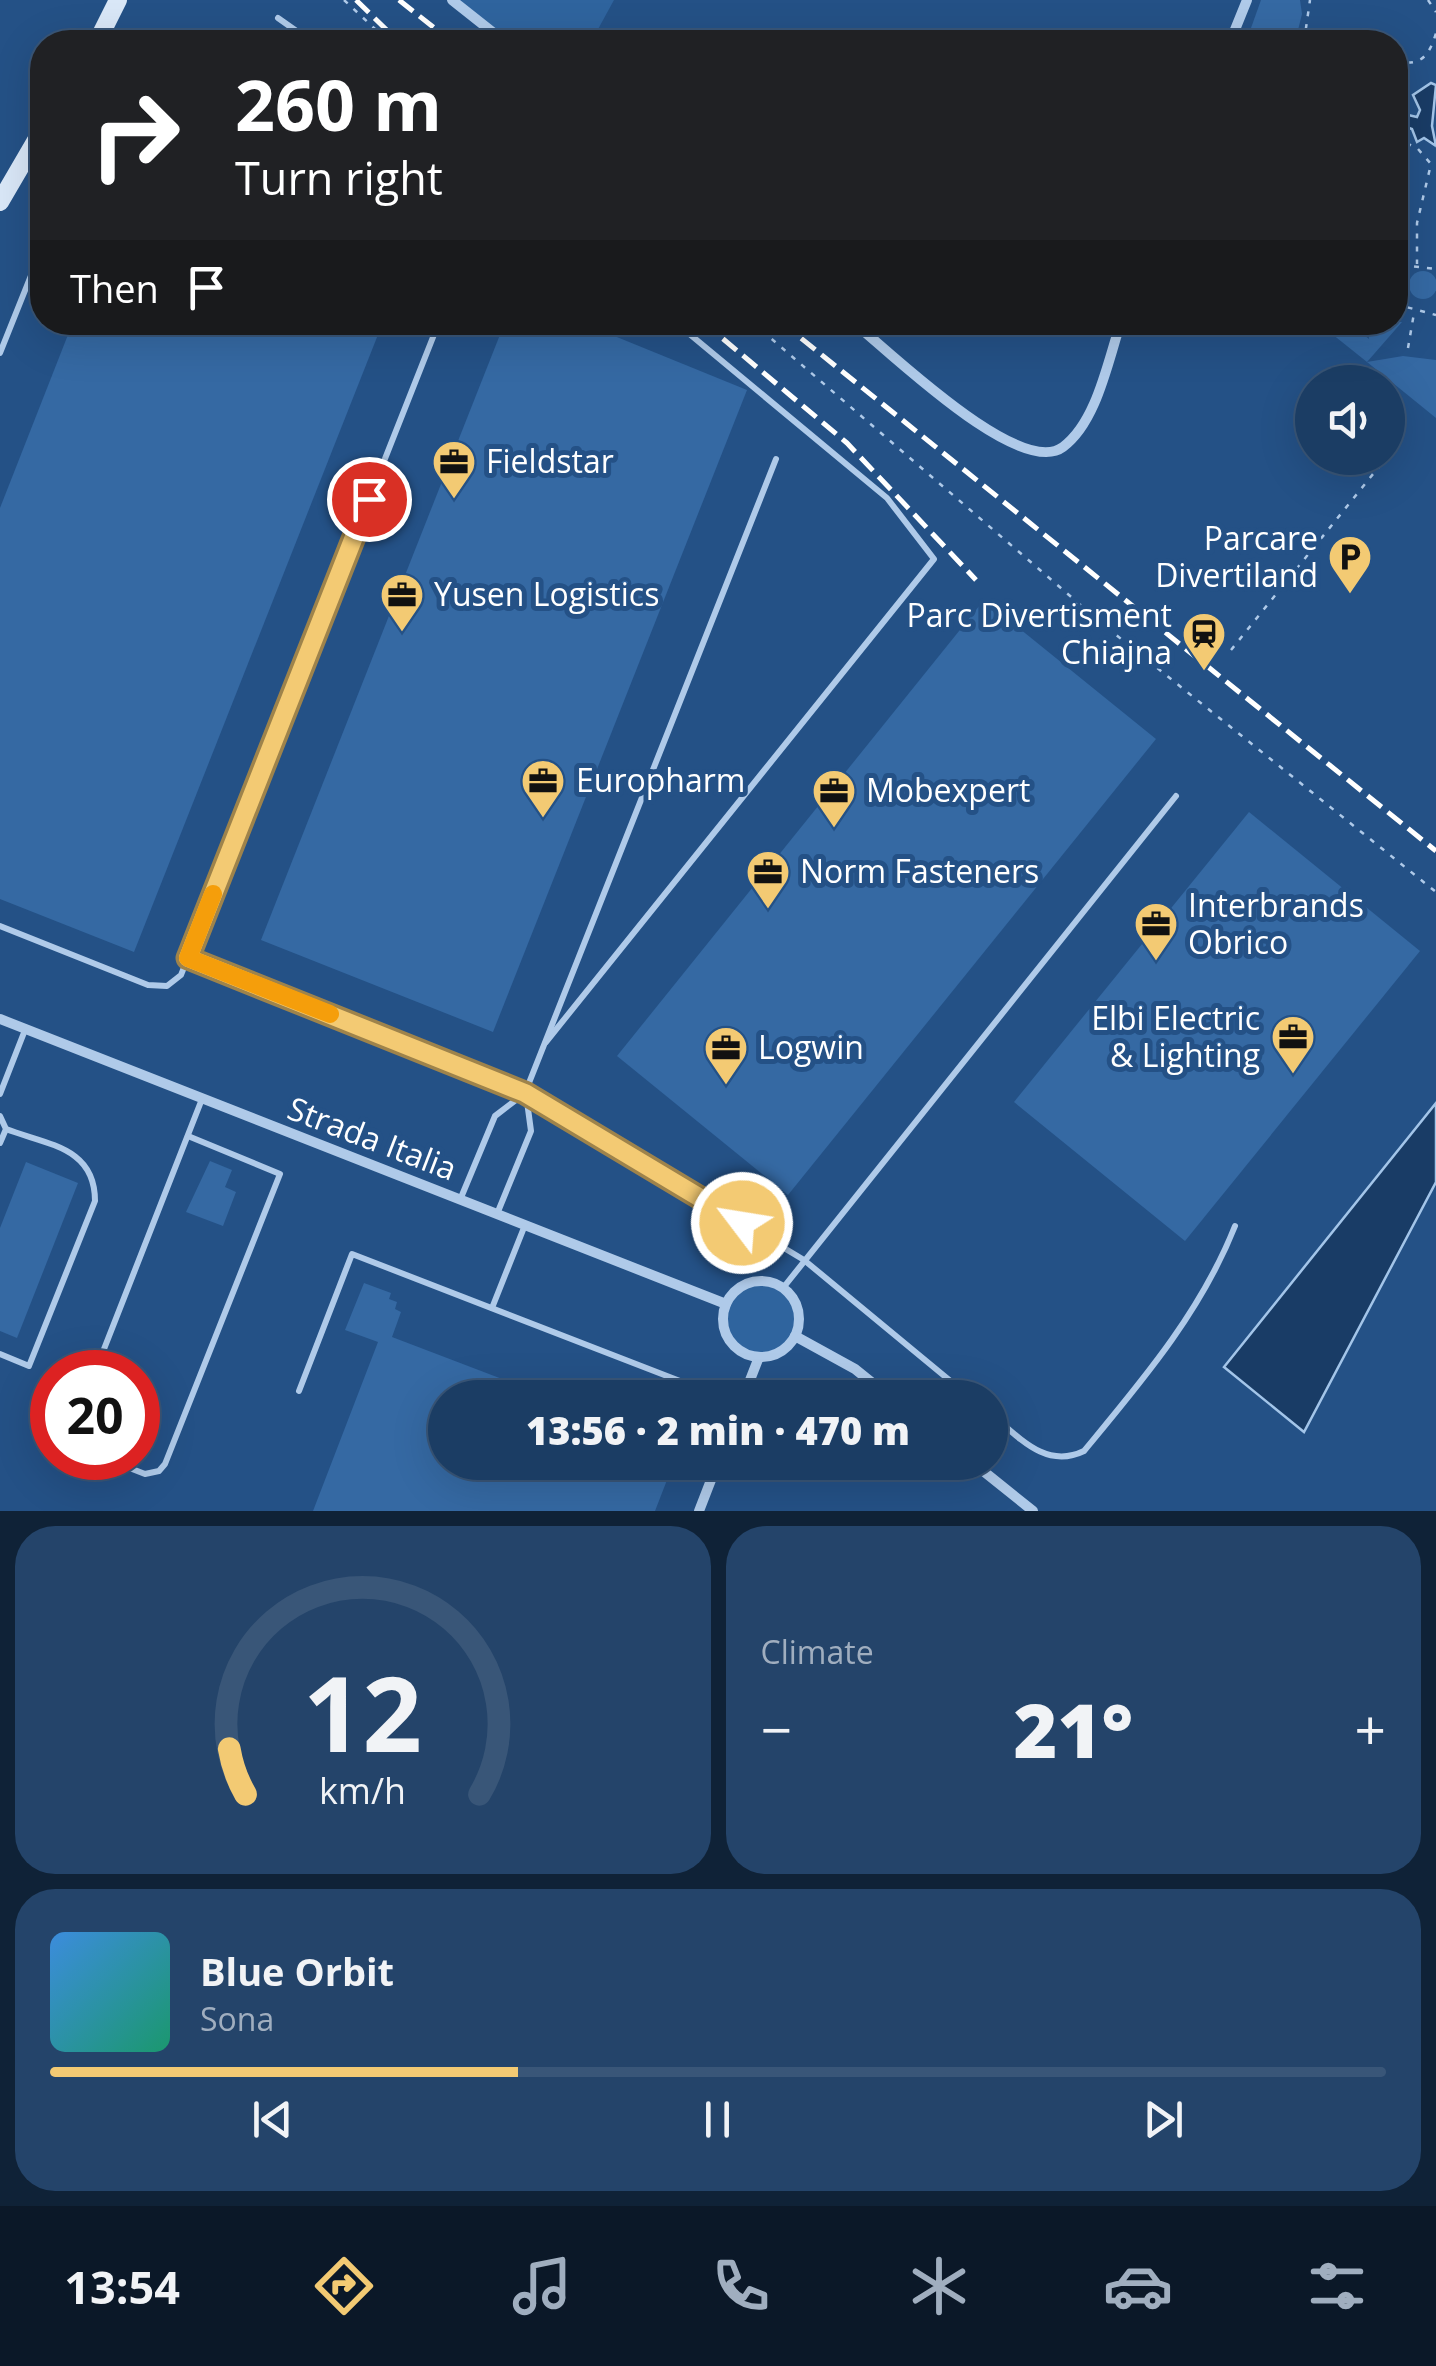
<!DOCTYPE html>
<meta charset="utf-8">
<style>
body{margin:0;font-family:"Open Sans",sans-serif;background:#24446a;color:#f1f3f6;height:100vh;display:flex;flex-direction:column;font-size:38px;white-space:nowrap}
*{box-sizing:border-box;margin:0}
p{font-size:32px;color:#a0aebf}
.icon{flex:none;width:55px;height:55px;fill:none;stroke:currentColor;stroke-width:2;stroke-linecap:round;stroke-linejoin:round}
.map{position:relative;height:1511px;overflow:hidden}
.sheet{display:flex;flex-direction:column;gap:15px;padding:15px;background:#0f2237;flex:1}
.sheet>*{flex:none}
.banner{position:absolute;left:30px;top:30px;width:1378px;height:305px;border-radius:40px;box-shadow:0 10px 40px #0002,0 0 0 2px #395678;background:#202124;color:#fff;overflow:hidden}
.controls{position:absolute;left:1295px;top:365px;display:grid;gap:20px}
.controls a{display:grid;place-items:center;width:110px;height:110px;border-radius:50%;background:#1b3d64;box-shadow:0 10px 40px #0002,0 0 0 2px #395678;font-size:50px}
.speed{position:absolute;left:30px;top:1350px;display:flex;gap:20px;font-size:50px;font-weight:700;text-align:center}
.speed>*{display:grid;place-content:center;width:130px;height:130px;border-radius:50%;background:#1b3d64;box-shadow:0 10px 40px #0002,0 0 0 2px #395678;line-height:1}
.speed .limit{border:15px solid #d22;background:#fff;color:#111}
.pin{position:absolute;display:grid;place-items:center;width:85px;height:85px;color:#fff;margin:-42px;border:5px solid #fff;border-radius:50%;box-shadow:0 2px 10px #0007}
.me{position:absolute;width:110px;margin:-55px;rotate:301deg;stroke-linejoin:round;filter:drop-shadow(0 0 8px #0008)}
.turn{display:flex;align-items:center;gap:35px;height:210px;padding:0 40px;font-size:45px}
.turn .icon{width:130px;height:130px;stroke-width:2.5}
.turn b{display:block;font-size:70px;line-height:85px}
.then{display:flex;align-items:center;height:95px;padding:0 40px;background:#0003;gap:20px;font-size:38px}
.big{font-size:75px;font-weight:800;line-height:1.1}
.sheet .card{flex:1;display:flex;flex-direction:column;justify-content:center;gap:15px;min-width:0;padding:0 35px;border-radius:40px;background:#24446a}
.sheet .dial{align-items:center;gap:0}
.dial svg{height:260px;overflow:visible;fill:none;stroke:#395678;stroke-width:7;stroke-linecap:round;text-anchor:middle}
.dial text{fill:#f1f3f6;stroke:none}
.song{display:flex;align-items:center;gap:30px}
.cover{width:120px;height:120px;border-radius:15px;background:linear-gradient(135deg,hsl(210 70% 55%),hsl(160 70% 35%))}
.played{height:10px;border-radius:5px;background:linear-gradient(90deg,#f3ca73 35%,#395678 35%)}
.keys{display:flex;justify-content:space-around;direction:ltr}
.heat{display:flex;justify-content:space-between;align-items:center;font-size:55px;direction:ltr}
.sheet .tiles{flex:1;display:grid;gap:15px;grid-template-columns:1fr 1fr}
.card:last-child{grid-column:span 2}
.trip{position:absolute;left:428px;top:1380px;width:580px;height:100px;border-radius:50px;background:#1b3d64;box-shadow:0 10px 40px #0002,0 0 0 2px #395678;font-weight:800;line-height:100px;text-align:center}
.tabs{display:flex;height:160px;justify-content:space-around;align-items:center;background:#0b1828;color:#a0aebf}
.tabs .icon{width:70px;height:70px}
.tabs .active{color:#f3ca73}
.tabs b{font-size:45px;color:#f1f3f6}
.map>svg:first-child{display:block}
</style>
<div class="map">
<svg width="1436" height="1511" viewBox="0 0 1436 1511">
<rect width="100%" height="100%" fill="#245186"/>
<g fill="#2f649e">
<polygon points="452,0 614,0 591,42 505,42"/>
<circle cx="761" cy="1319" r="38"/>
</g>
<g fill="#193c66" stroke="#a3c5e9" stroke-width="2.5">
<polygon points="1431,83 1436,85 1432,126 1436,146 1424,138 1417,142 1412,129 1395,123 1395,112 1417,117 1420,110 1413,95"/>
<polygon points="1436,1103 1436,1182 1304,1432 1224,1367"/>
</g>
<g fill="#3569a3">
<polygon points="1261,0 1300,0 1302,14 1295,42 1246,42"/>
<circle cx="1423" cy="285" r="14"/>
<polygon points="73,322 383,322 134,952 0,899 0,508"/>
<polygon points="505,322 580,322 747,390 493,1032 261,940"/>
<polygon points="1317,322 1348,322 1369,339 1367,322 1402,322 1367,362"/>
<polygon points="1403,356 1436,360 1436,418 1367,362"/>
<polygon points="984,600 1156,739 788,1195 617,1056"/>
<polygon points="1249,812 1420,951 1185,1241 1014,1102"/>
<polygon points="210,1161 232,1170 225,1187 236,1192 223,1226 186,1212"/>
<polygon points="26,1162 78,1183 17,1338 0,1331 0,1228"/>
<polygon points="364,1283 391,1293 389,1299 397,1302 395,1309 401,1312 392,1337 547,1396 445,1398 445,1462 674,1462 655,1511 313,1511 378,1342 345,1330"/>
</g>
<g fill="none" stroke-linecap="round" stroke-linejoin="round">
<g stroke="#afcae9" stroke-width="2.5" stroke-dasharray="5 8" stroke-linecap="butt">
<polyline points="344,0 389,42"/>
<polyline points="1428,0 1436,12"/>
<polyline points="1353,36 1356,42"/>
<polyline points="1304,42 1310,0"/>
<path d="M 1395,61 C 1420,67 1429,57 1436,33"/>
<polyline points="1395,137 1418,149 1431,164 1417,223 1417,264"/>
<polyline points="1395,168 1401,204 1395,235"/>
<polyline points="1395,282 1410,266 1436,269"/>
<polyline points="1395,304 1436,315"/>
<polyline points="752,322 1105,626 1436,892"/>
<polyline points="1408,348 1414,313"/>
<polyline points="1388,455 1404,435"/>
<polyline points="1231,650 1386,458"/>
</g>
<g stroke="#afcae9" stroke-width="6">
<polyline points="278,18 312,42"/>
<polyline points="0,353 32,273"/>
<polyline points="0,926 148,985 167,986 181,975 439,322"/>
<polyline points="188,958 525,1093 804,1260 971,1398"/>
<polyline points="546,1042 934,559 887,498 675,322"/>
<polyline points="0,1094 25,1030"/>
<polyline points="0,1116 6,1129 0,1143"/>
<polyline points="460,1200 495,1116 525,1093 776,459"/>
<polyline points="497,1214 531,1131 526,1094"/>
<polyline points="783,1288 1176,796"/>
<polyline points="492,1308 525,1225"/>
<path d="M 0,1354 L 29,1366 L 95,1201 C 95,1147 48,1145 6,1129"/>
<polyline points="95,1372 202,1099"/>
<polyline points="299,1391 352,1254 698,1388"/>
<path d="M 990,1413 C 1018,1436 1045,1470 1084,1451 C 1142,1381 1201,1312 1235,1226"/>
<polyline points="104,1458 145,1474 159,1471 165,1464 280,1174 188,1136"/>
</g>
<g stroke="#afcae9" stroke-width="10">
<polyline points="452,0 505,42"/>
<polyline points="1230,42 1247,0"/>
<path d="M 853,322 C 889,351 1020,479 1063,447 C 1097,422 1108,360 1121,322"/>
<polyline points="0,1019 726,1304"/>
<circle cx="761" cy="1319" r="38"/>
<polyline points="795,1336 855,1369 891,1398"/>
<polyline points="743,1398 759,1357"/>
<polyline points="972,1462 1033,1511"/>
<polyline points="699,1511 718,1462"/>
</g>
<g stroke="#d9e7f7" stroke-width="18">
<polyline points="97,42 118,0"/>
<polyline points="0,202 42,130"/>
</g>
<g stroke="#fff" stroke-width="5" stroke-dasharray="18 8" stroke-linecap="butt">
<polyline points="356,0 399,42"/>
<polyline points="399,0 452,42"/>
<polyline points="703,322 847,443 976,580"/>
<polyline points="781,322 1436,851"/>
</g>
</g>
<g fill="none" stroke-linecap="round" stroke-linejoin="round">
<defs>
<polyline id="route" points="369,499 188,958 525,1093 742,1223"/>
</defs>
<use href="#route" stroke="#9e834b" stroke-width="25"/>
<use href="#route" stroke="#f3ca73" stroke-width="18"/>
<polyline stroke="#f59e0b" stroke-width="18" points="213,894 188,958 330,1014"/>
</g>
<defs>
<symbol id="office-pin" viewBox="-11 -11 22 30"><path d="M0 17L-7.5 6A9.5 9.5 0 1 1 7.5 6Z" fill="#f3ca73" stroke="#245186"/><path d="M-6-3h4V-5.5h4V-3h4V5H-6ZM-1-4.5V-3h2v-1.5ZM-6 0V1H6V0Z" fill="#111"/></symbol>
<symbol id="parking-pin" viewBox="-11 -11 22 30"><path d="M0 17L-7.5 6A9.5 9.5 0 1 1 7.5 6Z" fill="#f3ca73" stroke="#245186"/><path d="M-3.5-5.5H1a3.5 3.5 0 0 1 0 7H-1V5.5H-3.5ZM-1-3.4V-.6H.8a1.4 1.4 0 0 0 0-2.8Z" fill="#111"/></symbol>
<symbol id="station-pin" viewBox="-11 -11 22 30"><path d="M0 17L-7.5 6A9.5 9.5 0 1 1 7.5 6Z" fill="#f3ca73" stroke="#245186"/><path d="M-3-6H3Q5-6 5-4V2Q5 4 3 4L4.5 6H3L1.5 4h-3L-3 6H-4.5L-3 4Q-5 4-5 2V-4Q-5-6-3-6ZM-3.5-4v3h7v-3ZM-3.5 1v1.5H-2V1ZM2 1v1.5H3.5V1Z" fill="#111"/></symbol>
</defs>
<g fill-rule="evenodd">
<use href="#office-pin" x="429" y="437" width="50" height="68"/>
<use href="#parking-pin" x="1325" y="532" width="50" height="68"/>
<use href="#office-pin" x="377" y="570" width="50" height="68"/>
<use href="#station-pin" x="1179" y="609" width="50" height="68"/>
<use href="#office-pin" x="518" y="756" width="50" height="68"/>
<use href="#office-pin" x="809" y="766" width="50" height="68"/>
<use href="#office-pin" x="743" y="847" width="50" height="68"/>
<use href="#office-pin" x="1131" y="899" width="50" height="68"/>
<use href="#office-pin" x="1268" y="1012" width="50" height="68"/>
<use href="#office-pin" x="701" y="1023" width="50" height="68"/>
</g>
<g text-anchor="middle" stroke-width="10" stroke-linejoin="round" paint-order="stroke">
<g font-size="32" fill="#fff" stroke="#245186" text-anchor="start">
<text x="486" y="473">Fieldstar</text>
<text x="1318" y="550" text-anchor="end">Parcare<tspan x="1318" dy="37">Divertiland</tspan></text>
<text x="434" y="606">Yusen Logistics</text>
<text x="1172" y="627" text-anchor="end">Parc Divertisment<tspan x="1172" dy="37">Chiajna</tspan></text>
<text x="576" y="792">Europharm</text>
<text x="866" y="802">Mobexpert</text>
<text x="800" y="883">Norm Fasteners</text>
<text x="1188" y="917">Interbrands<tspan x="1188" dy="37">Obrico</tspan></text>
<text x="1260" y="1030" text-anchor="end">Elbi Electric<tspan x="1260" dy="37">&amp; Lighting</tspan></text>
<text x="758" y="1059">Logwin</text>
</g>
<g font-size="32" fill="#fff" stroke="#245186">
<text transform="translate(372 1139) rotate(21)" y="11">Strada Italia</text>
</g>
</g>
</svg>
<div class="controls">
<a><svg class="icon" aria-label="sound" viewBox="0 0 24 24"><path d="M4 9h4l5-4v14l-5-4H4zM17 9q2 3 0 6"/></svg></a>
</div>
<div class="speed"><div class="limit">20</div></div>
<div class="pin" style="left:369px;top:499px;background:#d93025"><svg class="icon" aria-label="arrive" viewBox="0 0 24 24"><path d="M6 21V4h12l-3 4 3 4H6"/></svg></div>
<svg class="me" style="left:742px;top:1223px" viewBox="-20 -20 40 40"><circle r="17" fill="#f3ca73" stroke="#fff" stroke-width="3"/><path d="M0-11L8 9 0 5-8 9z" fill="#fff"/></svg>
<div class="trip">13:56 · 2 min · 470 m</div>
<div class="banner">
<div class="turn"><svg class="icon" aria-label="right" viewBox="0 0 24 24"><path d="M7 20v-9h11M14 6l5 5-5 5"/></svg><div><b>260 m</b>Turn right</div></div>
<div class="then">Then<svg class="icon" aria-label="arrive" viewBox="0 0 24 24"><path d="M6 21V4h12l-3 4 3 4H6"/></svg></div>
</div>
</div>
<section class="sheet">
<div class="tiles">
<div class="card dial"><svg viewBox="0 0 100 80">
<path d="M14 69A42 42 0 1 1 86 69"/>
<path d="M14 69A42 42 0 0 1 9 55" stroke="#f3ca73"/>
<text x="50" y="56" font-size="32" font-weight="700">12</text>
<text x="50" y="72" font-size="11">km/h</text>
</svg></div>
<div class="card"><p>Climate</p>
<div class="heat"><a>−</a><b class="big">21°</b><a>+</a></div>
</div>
<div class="card">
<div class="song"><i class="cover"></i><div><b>Blue Orbit</b><p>Sona</p></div></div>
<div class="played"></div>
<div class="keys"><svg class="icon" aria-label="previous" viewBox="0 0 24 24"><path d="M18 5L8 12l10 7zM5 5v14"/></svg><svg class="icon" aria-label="pause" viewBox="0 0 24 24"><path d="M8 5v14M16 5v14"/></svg><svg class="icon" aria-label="next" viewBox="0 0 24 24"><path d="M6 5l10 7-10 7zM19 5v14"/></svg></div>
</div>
</div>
</section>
<nav class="tabs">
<b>13:54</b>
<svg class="icon active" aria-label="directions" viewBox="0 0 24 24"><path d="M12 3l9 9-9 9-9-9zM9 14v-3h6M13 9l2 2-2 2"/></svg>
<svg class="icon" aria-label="music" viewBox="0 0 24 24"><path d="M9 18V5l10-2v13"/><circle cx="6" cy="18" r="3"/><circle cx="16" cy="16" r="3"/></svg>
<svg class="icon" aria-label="phone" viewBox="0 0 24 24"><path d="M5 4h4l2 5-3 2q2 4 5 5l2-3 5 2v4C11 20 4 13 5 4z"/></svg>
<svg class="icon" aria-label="climate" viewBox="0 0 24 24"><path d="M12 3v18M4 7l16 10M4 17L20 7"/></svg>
<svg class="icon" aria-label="car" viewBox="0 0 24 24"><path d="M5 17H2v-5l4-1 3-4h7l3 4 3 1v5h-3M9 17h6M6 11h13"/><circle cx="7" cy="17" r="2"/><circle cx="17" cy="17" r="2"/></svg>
<svg class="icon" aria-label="filters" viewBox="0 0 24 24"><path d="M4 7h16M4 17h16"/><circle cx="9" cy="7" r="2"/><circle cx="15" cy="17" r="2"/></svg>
</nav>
